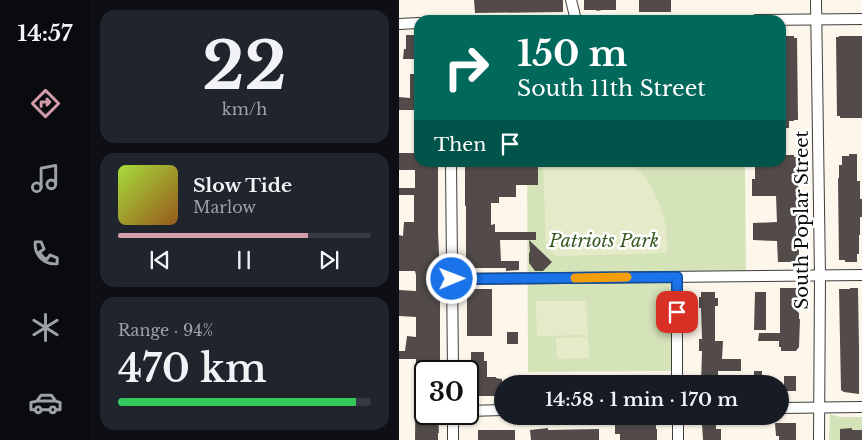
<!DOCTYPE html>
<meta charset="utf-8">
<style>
body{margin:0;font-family:"Libre Baskerville",serif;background:#20242c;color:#f1f3f6;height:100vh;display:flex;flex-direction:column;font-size:19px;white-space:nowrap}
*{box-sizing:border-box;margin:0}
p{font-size:16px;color:#9ea1a6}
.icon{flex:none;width:28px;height:28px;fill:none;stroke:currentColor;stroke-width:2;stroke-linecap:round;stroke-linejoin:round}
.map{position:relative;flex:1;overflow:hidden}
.details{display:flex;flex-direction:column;gap:10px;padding:10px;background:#0d0f14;width:309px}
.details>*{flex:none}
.guide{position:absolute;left:15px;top:15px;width:372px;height:152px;border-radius:15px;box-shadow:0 1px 4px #0004;background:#00695c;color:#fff;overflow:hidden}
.speed{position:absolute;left:15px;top:360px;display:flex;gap:10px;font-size:25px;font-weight:700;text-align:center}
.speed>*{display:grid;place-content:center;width:65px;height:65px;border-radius:50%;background:#171b24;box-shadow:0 1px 4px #0004;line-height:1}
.speed .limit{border:2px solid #111;border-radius:8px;background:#fff;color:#111}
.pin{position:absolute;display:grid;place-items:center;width:42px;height:42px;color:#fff;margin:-21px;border-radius:10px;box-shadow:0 2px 8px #0006}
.me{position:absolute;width:55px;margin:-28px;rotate:89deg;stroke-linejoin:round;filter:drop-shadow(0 0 4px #0008)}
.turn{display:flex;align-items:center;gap:18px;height:105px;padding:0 20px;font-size:22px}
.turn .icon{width:65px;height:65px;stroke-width:2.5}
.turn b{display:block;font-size:35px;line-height:42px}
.then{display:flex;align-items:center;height:48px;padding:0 20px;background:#0003;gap:10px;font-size:19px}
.big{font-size:38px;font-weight:600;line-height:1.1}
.details .tile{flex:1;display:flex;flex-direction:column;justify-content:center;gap:8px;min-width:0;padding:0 18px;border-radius:15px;background:#20242c}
.details .dial{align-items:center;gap:0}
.dial b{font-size:65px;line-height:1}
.song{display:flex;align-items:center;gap:15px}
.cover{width:60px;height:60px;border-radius:8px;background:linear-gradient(135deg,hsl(80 70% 55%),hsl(30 70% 35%))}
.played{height:5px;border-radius:2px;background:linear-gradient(90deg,#d29da9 75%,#363941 75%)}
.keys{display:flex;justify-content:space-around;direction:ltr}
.charge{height:8px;border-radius:4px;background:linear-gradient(90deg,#34c759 94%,#363941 0)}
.trip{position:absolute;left:95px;top:375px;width:295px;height:50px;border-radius:25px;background:#171b24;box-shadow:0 1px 4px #0004;font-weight:600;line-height:50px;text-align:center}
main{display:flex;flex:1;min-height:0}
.tabs{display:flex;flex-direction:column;width:90px;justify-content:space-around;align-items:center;background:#090b0e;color:#9ea1a6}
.tabs .icon{width:35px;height:35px}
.tabs .selected{color:#d29da9}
.tabs b{font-size:22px;color:#f1f3f6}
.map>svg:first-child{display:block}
</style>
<main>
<nav class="tabs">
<b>14:57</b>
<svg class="icon selected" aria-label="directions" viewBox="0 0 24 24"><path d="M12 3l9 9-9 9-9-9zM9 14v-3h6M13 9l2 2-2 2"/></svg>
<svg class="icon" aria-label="music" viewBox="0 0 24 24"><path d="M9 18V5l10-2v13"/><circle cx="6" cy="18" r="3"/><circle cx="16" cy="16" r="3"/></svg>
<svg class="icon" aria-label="phone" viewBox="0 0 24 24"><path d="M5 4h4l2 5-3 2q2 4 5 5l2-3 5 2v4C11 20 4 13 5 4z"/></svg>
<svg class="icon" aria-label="climate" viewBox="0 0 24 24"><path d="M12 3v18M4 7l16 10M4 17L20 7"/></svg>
<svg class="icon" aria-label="car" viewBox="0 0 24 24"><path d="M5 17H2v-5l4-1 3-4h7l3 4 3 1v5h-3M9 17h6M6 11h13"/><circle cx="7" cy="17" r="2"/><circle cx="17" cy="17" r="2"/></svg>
</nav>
<section class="details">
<div class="tile dial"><b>22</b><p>km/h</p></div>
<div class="tile">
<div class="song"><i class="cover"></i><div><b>Slow Tide</b><p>Marlow</p></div></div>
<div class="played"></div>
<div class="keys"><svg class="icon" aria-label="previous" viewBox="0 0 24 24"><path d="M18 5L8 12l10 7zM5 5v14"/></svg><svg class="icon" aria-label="pause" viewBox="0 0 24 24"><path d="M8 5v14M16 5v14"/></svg><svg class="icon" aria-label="next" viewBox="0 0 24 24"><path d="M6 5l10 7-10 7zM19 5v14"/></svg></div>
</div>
<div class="tile"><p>Range · 94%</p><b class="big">470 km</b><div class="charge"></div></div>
</section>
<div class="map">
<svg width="464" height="440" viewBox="0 0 464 440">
<rect width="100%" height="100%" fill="#fdf7eb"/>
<g fill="#d5e3b9">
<polygon points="128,163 346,163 347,272 275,272 275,371 129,372"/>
<polygon points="431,414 441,417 463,417 463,440 430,440"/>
</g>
<g fill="#e5ebc9">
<polygon points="144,163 234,163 252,185 262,208 267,226 268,253 157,256 147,247"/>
<polygon points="137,301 187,301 189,335 138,336"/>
<polygon points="189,337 190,358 158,359 157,338"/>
</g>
<g fill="#524b49">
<polygon points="75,0 164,0 164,12 76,13"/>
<polygon points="185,0 217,0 217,10 203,10 198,11 197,10 185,10"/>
<rect x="240" y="0" width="32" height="12"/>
<polygon points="7,35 17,35 16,59 4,59 5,49 7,49"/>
<polygon points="382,36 395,36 395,38 398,38 399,120 395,120 395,121 390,121 390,128 382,128"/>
<polygon points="440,36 463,36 464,118 441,118 441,116 438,116 437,37 440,37"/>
<polygon points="11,74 20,74 20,110 0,110 0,97 11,98"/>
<polygon points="0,153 20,153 20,163 39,163 39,232 41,276 41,371 26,371 26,414 39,414 40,433 39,433 39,440 16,440 17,359 0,359 0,351 6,351 8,336 17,337 17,317 0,316 0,290 17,291 17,275 16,271 0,271 0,235 4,236 5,222 15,222 15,195 0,195 0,188 16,188 16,170 0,170"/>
<polygon points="450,154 458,154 458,181 461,181 461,199 463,199 464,217 461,217 461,235 460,235 460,254 458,254 458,262 446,262 446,260 440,260 439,178 440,178 440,165 443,165 443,156 450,156"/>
<polygon points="382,155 395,155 395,157 399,157 400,260 396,260 396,262 379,262 378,241 354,240 354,223 378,222 377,196 353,196 353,179 356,179 356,166 372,166 372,164 382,162"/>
<polygon points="66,162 99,162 99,164 130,164 130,162 139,162 139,185 117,185 117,197 100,197 100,203 92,203 92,225 96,224 96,232 137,232 137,240 130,240 153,262 144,271 136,271 130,263 130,253 131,252 130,240 101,240 102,261 120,261 120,270 107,271 107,268 67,268 67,206 66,206"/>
<polygon points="381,288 400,288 400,303 395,308 400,313 400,319 401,319 400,347 397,351 382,351 382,347 380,347 380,341 359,341 360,333 381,333"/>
<polygon points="451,288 459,288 460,349 460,394 445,392 442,390 440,289 451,289"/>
<rect x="68" y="289" width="25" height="47"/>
<polygon points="302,292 316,292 316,298 319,298 319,306 316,306 316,341 324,341 323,359 342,359 342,371 319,371 319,384 302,384 303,351 300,351 300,339 303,339 302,308 300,308 300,297 302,297"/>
<polygon points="356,292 367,292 367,330 355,330"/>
<rect x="108" y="332" width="11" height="12"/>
<polygon points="72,352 85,352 85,361 88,361 88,377 97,377 97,378 103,379 103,394 97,394 97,396 74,396 74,370 72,370"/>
<rect x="355" y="371" width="8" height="11"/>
<rect x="385" y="376" width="12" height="15"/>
<polygon points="376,423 397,423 397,440 380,440 380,436 377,436"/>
<polygon points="303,424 317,424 317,429 322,429 322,440 304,440"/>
<polygon points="216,425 257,425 257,429 258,429 258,440 221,440 221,434 216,434"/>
<polygon points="149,428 149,430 200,429 200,440 132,440 131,430"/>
<polygon points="453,428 453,430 464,430 464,440 441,440 441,429"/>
<rect x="79" y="430" width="37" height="10"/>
</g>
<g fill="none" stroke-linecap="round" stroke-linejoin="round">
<defs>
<g id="minor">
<polyline points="172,0 177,20"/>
<polyline points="417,0 421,276 420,440"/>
<polyline points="357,20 464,19"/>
<polyline points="0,24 20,23"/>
<polyline points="52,162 54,371"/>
<polyline points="278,277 278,384"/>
<polyline points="53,279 464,275"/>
<polyline points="381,408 464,407"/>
<polyline points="69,411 104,410"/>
<polyline points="54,414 54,440"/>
<polyline points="279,416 279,440"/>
</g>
</defs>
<use href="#minor" stroke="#3e3e3e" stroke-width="12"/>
<use href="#minor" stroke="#fff" stroke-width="10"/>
</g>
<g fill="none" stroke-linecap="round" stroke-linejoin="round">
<defs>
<polyline id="route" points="53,279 278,277 278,312"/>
</defs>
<use href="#route" stroke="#114b97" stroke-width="12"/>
<use href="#route" stroke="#1a73e8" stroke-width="9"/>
<polyline stroke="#f59e0b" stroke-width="9" points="176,278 228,277"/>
</g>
<g text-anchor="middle" stroke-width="5" stroke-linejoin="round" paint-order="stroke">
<g font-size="18" fill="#0b0b0b" stroke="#fff">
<text transform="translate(403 220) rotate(-90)" y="6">South Poplar Street</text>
</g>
<g font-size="18" font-style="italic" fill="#375b23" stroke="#fff">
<text x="205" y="247">Patriots Park</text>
</g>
</g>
</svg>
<div class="speed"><div class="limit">30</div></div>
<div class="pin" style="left:278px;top:312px;background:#d93025"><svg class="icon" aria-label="arrive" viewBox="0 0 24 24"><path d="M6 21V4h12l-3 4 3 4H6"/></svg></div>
<svg class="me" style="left:53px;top:279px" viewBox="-20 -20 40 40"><circle r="17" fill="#1a73e8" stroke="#fff" stroke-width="3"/><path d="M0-11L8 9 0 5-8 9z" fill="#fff"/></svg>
<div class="trip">14:58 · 1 min · 170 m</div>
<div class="guide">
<div class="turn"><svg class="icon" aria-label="right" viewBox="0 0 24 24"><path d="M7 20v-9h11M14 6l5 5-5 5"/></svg><div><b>150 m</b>South 11th Street</div></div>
<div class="then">Then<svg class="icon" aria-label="arrive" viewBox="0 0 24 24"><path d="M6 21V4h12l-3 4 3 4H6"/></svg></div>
</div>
</div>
</main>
